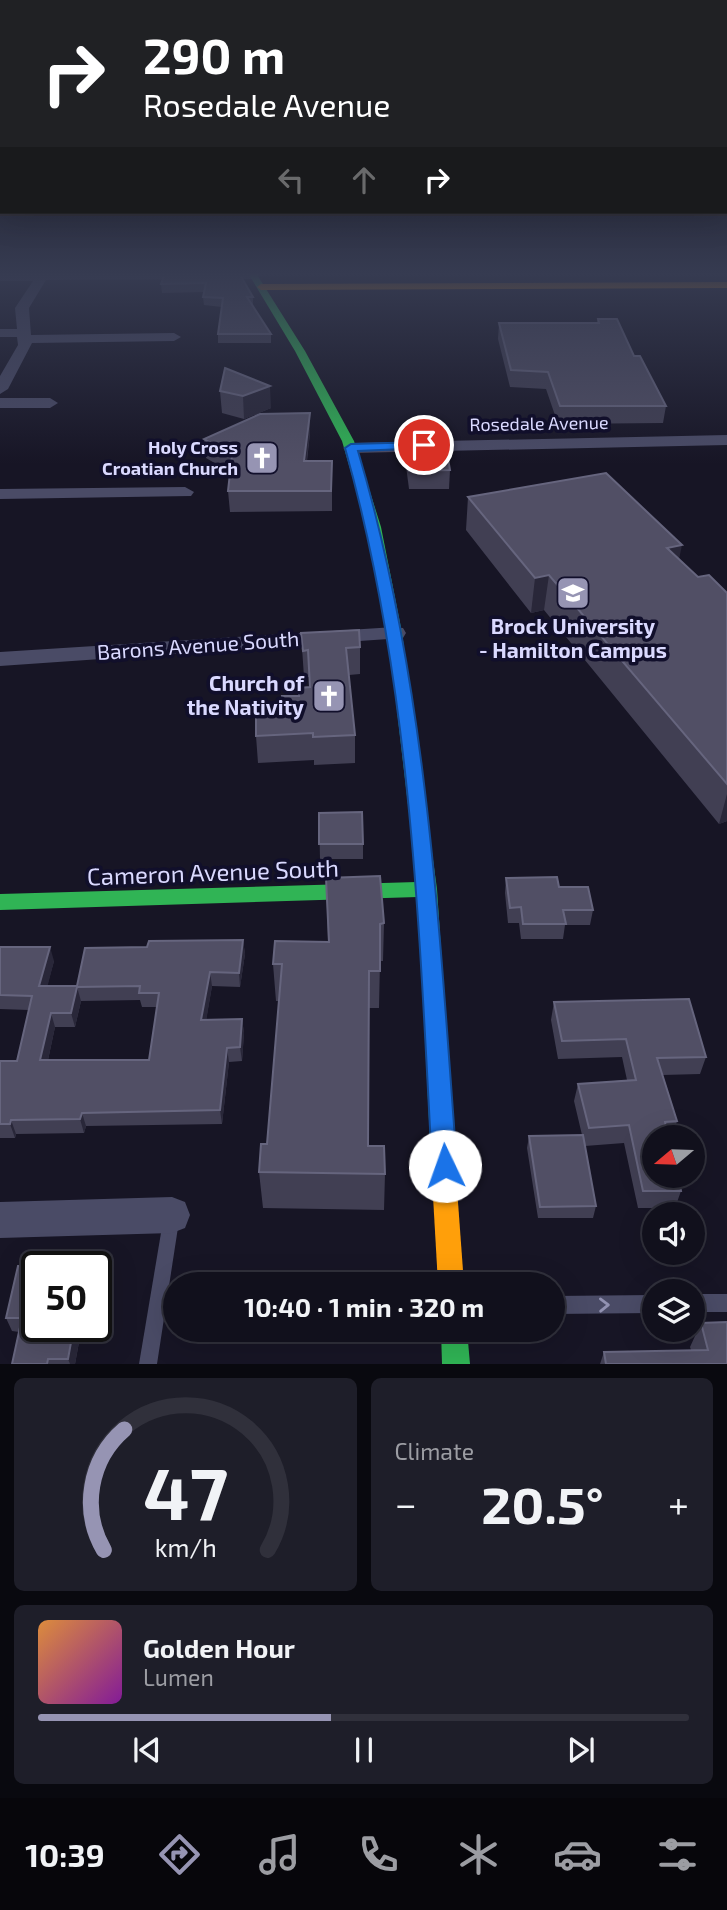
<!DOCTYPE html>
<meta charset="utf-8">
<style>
body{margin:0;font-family:"Exo 2",sans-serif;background:#1e1e29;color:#f1f3f6;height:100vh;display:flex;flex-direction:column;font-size:26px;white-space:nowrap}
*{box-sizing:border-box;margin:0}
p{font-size:23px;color:#9c9da3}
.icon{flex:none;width:38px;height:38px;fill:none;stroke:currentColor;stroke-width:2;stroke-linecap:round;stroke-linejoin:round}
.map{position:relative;height:1364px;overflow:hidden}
.sheet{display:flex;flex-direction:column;gap:14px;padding:14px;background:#09090f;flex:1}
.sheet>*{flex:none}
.guide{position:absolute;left:0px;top:0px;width:728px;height:214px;box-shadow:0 7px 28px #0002,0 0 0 2px #30303b;background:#202124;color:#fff;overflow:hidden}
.needle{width:46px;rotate:251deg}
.fabs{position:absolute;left:642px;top:1125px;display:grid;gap:14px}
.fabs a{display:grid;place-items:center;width:63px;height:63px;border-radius:50%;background:#11101c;box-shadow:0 7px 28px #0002,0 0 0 2px #30303b;font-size:35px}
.speed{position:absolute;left:21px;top:1251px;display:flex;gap:14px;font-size:35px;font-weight:700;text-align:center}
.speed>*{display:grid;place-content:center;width:91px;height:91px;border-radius:50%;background:#11101c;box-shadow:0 7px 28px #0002,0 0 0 2px #30303b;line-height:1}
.speed .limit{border:4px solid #111;border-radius:10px;background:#fff;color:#111}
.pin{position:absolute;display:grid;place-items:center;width:60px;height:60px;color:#fff;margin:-30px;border:4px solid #fff;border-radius:50%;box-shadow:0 2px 7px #0007}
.me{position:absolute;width:77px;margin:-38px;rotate:357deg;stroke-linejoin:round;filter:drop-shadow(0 0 5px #0008)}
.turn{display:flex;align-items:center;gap:24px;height:147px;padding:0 28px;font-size:32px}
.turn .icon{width:91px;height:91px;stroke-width:2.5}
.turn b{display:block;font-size:49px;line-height:60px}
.lanes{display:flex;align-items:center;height:66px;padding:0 28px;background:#0003;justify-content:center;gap:35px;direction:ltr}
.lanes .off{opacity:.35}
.big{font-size:52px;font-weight:700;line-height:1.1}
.sheet .widget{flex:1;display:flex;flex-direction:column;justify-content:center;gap:10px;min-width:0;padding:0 24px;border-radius:10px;background:#1e1e29}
.sheet .dial{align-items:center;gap:0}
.dial svg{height:182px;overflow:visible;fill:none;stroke:#30303b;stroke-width:7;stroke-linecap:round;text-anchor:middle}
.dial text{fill:#f1f3f6;stroke:none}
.song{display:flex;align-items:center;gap:21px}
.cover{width:84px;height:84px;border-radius:10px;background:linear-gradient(135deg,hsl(30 70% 55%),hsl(290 70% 35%))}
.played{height:7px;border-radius:4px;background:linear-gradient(90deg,#9694b3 45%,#30303b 45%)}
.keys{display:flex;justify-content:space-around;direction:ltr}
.heat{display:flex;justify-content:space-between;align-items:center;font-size:38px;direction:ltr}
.sheet .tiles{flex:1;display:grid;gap:14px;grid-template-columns:1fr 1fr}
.widget:last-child{grid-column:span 2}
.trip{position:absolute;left:163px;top:1272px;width:402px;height:70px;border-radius:35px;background:#11101c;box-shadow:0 7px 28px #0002,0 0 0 2px #30303b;font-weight:700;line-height:70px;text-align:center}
.tabs{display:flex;height:112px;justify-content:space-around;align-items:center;background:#07060b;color:#9c9da3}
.tabs .icon{width:49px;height:49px}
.tabs .current{color:#9694b3}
.tabs b{font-size:32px;color:#f1f3f6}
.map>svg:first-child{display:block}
</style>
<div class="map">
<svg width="727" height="1364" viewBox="0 0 727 1364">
<rect width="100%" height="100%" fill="#171525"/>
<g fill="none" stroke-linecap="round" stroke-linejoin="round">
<g fill="#4a4b66" fill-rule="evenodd">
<polygon points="171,1213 177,1215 179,1221 157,1364 139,1364 163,1221 165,1215"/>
<rect x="693" y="1294" width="34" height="18"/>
<polygon points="654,1295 654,1313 553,1314 553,1296"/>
</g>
<g fill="#4a4b66" fill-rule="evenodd">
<polygon points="0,273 259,273 260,275 254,279 46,280 29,308 31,335 174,333 181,337 174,341 32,343 8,389 0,394 0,376 18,345 17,337 0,337 0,329 17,329 15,308 33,281 0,281"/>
<polygon points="0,398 50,398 58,403 50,408 0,408"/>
<polygon points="727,435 727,445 351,453 343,448 351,443"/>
<polygon points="185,487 194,492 191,496 0,499 0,489"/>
<polygon points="395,627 403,628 406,633 403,638 0,666 0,652"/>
<polygon points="172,1197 185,1202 190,1215 185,1228 172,1233 0,1238 0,1202"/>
</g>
<g fill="#30b455" fill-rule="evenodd">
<polygon points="248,273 256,273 305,351 354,441 381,527 402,633 437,889 455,1161 452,1169 443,1173 434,1169 431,1161 418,897 0,910 0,894 417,882 388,633 367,527 342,441 295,351"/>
<polygon points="441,1330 467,1330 470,1364 442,1364"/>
</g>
<g fill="#ff9f0a" fill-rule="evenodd">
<polygon points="727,282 727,288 261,290 257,287 261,284"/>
<polygon points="443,1149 452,1153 455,1161 464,1284 438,1284 431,1161 434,1153"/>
</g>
</g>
<g fill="#413f53" fill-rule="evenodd">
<polygon points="239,273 253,297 253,306 271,334 271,343 218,343 218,334 222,307 204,305 203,297 204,292 162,293 161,284"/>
<polygon points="598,319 634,356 666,406 663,423 558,424 546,389 510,387 498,339 499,323 597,323"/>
<polygon points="225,368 271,408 244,419 222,413 220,391"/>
<polygon points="310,433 307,461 332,461 332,511 230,512 228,491 230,472 206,458 204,439"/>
<polygon points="405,440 433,448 450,470 449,489 409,489 405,458"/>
<polygon points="468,497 679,559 698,577 727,593 727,821 719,824 544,610 531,613 466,530"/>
<polygon points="301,633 360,647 360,674 349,675 355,735 355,763 314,765 314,760 258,763 256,736 276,708 283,703 299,696 310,687 309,677 304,677"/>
<polygon points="319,813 363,844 363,859 320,859"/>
<polygon points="326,878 384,923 383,961 380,961 379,1008 369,1008 368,1146 385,1174 384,1210 263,1208 259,1172 267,1144 279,1001 276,1001 273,964 328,942"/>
<polygon points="506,878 559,887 593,910 590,925 565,925 563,939 521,939 519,923 508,923 505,893"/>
<path d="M 243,940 L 245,954 L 240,987 L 212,986 L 206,1020 L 242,1019 L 244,1033 L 242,1061 L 229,1062 L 222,1124 L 86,1126 L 84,1133 L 16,1134 L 15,1138 L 0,1138 L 0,1061 L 17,1061 L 29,1010 L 0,1009 L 0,947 L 54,961 L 47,986 L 77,986 L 147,947 ZM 140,1000 L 142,1007 L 157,1007 L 149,1060 L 48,1060 L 55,1027 L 75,1027 L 81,1001 Z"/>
<polygon points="554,1002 706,1057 700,1074 663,1075 677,1121 672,1138 654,1138 681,1191 675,1208 638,1208 624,1143 585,1146 596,1206 593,1218 538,1218 527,1148 529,1136 582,1135 574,1101 578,1084 627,1080 622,1057 558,1059 551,1020"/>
<polygon points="18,1266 82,1326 75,1364 12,1364 19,1332 12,1331 6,1318"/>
<polygon points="701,1323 727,1364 600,1364 604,1352 691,1350 690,1347"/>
</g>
<g fill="#292739">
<polygon points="270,386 271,408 244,419 243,396"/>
<polygon points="310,413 310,433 304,481 304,461"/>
<polygon points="682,545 675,579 667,548"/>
<polygon points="549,575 544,610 531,613 535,578"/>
<polygon points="727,794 727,821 719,824"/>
<polygon points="243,940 245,954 240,987 239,973"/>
<polygon points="50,947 54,961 44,1000 39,986"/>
<polygon points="210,972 212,986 204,1034 201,1020"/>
<polygon points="77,987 81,1001 75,1027 71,1013"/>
<polygon points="51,1013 55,1027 45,1074 40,1060"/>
<polygon points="242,1019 244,1033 242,1061 240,1047"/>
<polygon points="227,1048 229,1062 222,1124 220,1110"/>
<polygon points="82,1113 86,1126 84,1133 80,1119"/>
<polygon points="11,1120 16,1134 15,1138 10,1124"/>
<polygon points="74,1326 82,1326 75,1364 70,1364 68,1359"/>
</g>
<g fill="#514f65" stroke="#66657e" stroke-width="2" fill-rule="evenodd">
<polygon points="165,273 239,273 253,297 247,297 271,334 218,334 223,298 203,297 206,283 161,284"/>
<polygon points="598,319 617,319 634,356 640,356 666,406 560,406 548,372 511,370 499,323 599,323"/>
<polygon points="225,368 270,386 243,396 220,391"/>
<polygon points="310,413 304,461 332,461 331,491 228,491 232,455 204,439 260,414"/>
<polygon points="432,439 433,448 446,447 450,470 409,471 405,440"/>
<polygon points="606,473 682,545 667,548 698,577 709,575 727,593 727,784 549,575 535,578 468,497"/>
<polygon points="359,630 360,647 346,648 355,735 313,737 313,733 256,736 256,709 276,708 276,704 283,703 282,696 299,696 299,688 310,687 308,650 303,651 301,633"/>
<polygon points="362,812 363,844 319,844 319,813"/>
<polygon points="380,876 384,923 380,924 380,971 369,971 368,1146 384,1146 385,1174 259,1172 261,1144 267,1144 282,964 273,964 275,941 329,942 326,878"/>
<polygon points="557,877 559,887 588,887 593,910 563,910 566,924 523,924 521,907 510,908 506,878"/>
<path d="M 243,940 L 239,973 L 210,972 L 201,1020 L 242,1019 L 240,1047 L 227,1048 L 220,1110 L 82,1113 L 80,1119 L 11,1120 L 10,1124 L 0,1124 L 0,1061 L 17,1061 L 32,996 L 0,995 L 0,947 L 50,947 L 39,986 L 77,986 L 85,948 L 147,947 L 149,941 ZM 140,986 L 139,993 L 159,993 L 149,1060 L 40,1060 L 51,1013 L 71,1013 L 77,987 Z"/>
<polygon points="689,999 706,1057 657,1058 677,1121 665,1122 668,1138 654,1138 654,1176 678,1176 681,1191 643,1191 629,1125 589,1128 578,1084 636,1080 626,1039 562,1041 554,1002"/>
<polygon points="583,1135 596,1206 540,1207 529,1136"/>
<polygon points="18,1266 86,1266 37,1267 37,1326 74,1326 68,1359 48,1359 47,1364 12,1364 22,1318 6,1318"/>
<polygon points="727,1322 727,1364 606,1364 604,1352 708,1350 701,1323"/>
</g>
<defs><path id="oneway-chevron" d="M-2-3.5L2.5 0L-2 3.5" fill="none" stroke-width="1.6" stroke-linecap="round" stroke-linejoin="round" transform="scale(1.75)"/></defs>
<use stroke="#9292b2" href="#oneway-chevron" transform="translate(604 1305) rotate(-1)"/>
<linearGradient id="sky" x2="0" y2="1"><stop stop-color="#0d0c14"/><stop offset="0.59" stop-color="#363b51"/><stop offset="1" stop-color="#363b51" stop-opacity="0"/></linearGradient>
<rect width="727" height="464" fill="url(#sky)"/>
<path fill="#1a73e8" stroke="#114b97" stroke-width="2" d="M 424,442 L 428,443 L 428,448 L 358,451 C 427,683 439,926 457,1166 L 453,1174 L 445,1178 L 436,1174 L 432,1166 C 419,925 411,682 345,448 L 351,444 Z"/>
<defs>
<symbol id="church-square" viewBox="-11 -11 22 22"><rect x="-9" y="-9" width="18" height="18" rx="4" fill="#9694b3" stroke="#110f2b"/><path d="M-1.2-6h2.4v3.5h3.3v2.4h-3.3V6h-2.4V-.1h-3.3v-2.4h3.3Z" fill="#fff"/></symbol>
<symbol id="university-square" viewBox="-11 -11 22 22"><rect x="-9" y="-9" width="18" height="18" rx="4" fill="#9694b3" stroke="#110f2b"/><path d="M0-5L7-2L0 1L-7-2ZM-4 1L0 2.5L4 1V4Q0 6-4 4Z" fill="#fff"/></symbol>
</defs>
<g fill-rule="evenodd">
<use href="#church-square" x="243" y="439" width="38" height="38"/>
<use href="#university-square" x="554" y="574" width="38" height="38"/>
<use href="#church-square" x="310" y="677" width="38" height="38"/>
</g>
<g text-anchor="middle" stroke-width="7" stroke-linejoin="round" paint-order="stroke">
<g font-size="18" fill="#dad9ff" stroke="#110f2b">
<text transform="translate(539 424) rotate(-1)" y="6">Rosedale Avenue</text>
</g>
<g font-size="18" font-weight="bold" fill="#dad9ff" stroke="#110f2b" text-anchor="end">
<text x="238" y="454">Holy Cross<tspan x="238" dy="21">Croatian Church</tspan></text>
</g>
<g font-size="21" font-weight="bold" fill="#dad9ff" stroke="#110f2b">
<text x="573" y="634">Brock University<tspan x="573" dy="24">- Hamilton Campus</tspan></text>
<text x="304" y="691" text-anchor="end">Church of<tspan x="304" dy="24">the Nativity</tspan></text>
</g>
<g font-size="21" fill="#dad9ff" stroke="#110f2b">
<text transform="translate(198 646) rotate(-4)" y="7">Barons Avenue South</text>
</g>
<g font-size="24" fill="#dad9ff" stroke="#110f2b">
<text transform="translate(213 873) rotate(-2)" y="8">Cameron Avenue South</text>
</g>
</g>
</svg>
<div class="fabs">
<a><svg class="needle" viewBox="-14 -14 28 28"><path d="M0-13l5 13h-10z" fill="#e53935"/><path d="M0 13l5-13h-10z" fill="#9c9da3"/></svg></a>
<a><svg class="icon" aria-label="sound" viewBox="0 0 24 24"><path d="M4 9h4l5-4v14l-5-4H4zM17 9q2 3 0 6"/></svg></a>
<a><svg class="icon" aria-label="layers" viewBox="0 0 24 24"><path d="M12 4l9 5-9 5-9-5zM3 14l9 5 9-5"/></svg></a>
</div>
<div class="speed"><div class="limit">50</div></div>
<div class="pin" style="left:424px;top:445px;background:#d93025"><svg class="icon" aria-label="arrive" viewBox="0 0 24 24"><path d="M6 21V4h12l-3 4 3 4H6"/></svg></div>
<svg class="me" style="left:445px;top:1166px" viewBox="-20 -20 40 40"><circle r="19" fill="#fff"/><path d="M0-13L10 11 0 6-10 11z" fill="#1a73e8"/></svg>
<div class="trip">10:40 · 1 min · 320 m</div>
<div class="guide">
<div class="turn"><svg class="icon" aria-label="right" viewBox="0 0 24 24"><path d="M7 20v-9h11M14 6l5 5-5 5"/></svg><div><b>290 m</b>Rosedale Avenue</div></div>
<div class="lanes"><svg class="icon off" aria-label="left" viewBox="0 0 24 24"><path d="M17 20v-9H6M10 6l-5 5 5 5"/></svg><svg class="icon off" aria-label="ahead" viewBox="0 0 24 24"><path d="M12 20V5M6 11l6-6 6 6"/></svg><svg class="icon" aria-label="right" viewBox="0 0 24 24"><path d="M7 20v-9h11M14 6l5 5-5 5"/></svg></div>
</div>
</div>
<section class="sheet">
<div class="tiles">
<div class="widget dial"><svg viewBox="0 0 100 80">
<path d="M14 69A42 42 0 1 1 86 69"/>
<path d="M14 69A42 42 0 0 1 23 16" stroke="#9694b3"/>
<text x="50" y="56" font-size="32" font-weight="700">47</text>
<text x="50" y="72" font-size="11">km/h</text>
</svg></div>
<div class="widget"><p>Climate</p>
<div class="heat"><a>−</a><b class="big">20.5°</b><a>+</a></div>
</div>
<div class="widget">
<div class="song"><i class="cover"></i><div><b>Golden Hour</b><p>Lumen</p></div></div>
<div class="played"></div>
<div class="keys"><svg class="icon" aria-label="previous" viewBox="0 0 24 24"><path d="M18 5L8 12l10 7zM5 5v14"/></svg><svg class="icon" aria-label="pause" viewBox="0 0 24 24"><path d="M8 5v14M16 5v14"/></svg><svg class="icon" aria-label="next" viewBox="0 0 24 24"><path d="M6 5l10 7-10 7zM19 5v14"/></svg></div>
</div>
</div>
</section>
<nav class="tabs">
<b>10:39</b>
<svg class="icon current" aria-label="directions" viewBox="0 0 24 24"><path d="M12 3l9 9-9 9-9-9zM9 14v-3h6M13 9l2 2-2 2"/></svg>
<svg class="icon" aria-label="music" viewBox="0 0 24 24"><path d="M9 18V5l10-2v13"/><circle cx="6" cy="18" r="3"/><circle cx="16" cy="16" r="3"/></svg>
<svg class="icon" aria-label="phone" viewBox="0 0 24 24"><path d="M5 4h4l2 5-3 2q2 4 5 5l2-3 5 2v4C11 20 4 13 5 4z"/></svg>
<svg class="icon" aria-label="climate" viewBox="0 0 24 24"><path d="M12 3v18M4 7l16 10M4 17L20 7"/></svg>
<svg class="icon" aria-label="car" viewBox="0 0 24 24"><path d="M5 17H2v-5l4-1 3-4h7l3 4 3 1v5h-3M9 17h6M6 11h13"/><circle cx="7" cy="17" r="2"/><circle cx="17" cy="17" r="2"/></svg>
<svg class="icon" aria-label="filters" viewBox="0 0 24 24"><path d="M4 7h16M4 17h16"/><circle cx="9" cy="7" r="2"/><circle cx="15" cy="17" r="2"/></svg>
</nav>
